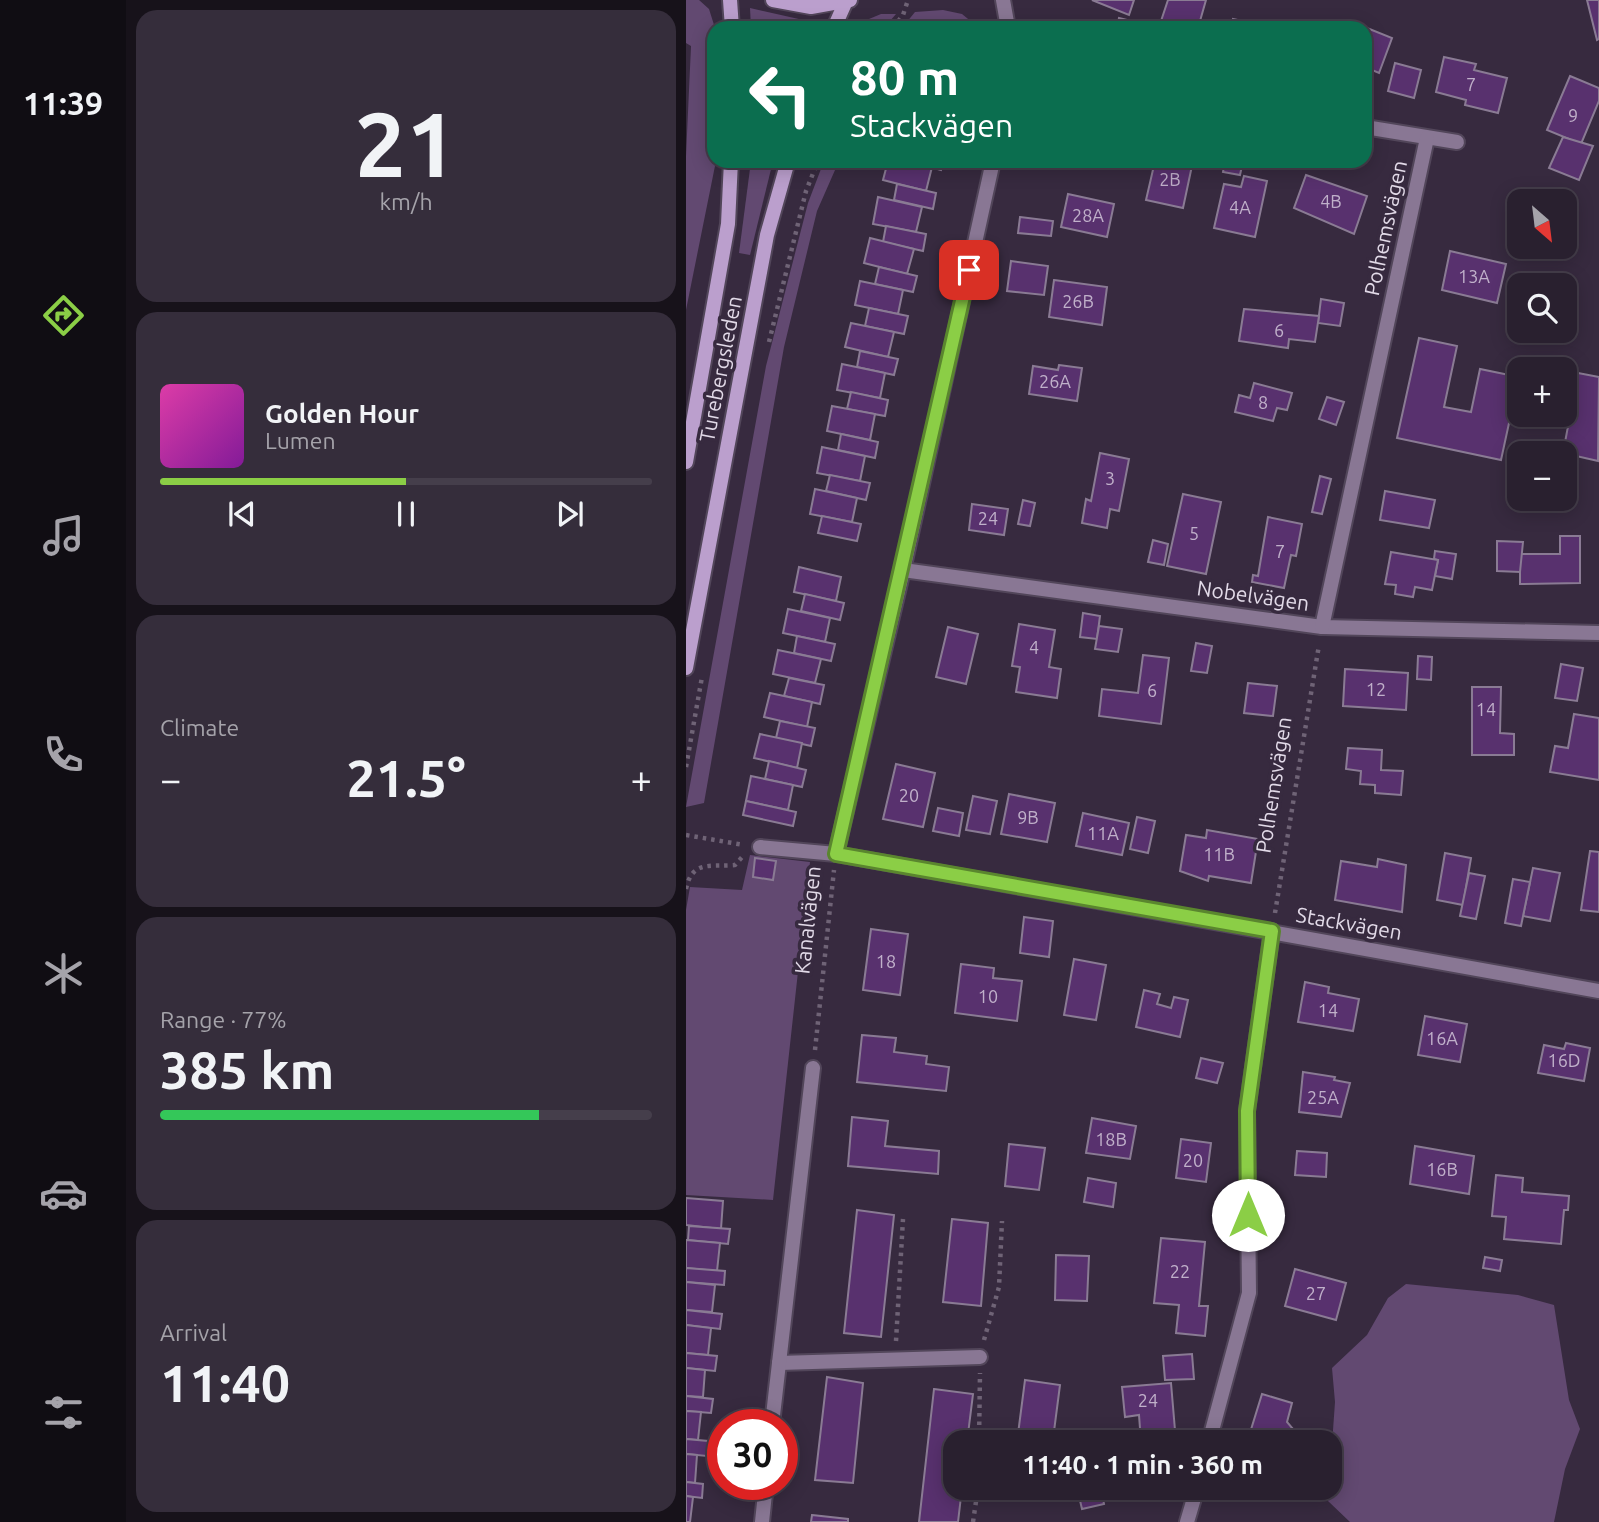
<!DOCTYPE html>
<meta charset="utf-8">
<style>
body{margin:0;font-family:Ubuntu,sans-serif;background:#352d3b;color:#f1f3f6;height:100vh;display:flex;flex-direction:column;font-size:26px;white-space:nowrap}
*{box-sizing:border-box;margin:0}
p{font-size:23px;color:#a5a3aa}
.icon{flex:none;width:38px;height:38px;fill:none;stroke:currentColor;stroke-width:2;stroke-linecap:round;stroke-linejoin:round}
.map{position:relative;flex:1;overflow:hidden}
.side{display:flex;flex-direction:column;gap:10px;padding:10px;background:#17121a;width:560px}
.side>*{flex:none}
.banner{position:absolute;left:21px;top:21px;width:665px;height:147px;border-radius:21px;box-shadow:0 4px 18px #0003,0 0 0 2px #453e4b;background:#0b6e4f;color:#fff;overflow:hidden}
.needle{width:46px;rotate:152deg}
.fabs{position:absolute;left:821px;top:189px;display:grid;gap:14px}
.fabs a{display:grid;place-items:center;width:70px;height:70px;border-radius:14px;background:#29202f;box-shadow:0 4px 18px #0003,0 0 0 2px #453e4b;font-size:35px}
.speed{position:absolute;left:21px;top:1409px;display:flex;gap:14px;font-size:35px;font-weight:700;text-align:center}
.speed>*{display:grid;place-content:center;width:91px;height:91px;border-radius:50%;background:#29202f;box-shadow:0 4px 18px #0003,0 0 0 2px #453e4b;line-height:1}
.speed .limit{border:10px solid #d22;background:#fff;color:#111}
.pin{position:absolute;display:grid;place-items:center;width:60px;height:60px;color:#fff;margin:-30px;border-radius:14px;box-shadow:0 4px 10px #0006}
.me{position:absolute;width:77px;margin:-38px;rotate:0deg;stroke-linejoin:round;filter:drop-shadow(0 0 5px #0008)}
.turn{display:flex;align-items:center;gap:24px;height:147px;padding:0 28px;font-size:32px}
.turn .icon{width:91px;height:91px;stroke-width:2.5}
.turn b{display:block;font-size:49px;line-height:60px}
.big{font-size:52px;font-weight:700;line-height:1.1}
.side .widget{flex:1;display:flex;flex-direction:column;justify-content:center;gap:10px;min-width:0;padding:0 24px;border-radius:21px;background:#352d3b}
.side .dial{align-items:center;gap:0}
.dial b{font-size:91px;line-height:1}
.song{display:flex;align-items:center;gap:21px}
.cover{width:84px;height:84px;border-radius:10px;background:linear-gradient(135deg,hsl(320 70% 55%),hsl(290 70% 35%))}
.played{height:7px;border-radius:4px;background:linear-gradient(90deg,#8bce46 50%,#453e4b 50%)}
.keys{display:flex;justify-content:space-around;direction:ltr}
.heat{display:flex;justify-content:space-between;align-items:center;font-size:38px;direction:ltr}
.charge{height:10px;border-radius:5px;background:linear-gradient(90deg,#34c759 77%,#453e4b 0)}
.trip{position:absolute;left:257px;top:1430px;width:399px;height:70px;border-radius:21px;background:#29202f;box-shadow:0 4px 18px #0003,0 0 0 2px #453e4b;font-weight:700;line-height:70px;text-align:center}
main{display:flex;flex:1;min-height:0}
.tab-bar{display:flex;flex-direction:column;width:126px;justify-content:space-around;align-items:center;background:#100d13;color:#a5a3aa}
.tab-bar .icon{width:49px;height:49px}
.tab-bar .selected{color:#8bce46}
.tab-bar b{font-size:32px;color:#f1f3f6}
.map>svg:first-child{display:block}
</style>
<main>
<nav class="tab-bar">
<b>11:39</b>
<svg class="icon selected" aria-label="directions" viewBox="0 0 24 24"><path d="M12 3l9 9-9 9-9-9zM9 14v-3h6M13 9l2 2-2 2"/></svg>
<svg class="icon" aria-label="music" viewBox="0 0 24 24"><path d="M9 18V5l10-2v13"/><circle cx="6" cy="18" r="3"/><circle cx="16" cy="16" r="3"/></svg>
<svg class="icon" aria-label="phone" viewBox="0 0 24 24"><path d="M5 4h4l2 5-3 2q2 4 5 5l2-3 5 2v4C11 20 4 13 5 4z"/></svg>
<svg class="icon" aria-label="climate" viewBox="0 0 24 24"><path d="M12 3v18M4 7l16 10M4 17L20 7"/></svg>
<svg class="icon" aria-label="car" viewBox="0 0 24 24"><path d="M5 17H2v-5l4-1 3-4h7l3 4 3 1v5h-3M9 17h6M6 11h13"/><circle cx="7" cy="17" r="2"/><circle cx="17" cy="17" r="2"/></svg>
<svg class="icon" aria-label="filters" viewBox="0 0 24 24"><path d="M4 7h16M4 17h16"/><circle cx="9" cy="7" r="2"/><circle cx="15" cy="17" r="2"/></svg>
</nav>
<section class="side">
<div class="widget dial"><b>21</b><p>km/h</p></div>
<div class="widget">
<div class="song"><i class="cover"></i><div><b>Golden Hour</b><p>Lumen</p></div></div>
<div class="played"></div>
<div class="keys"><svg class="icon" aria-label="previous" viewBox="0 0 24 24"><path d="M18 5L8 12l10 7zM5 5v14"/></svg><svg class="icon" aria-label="pause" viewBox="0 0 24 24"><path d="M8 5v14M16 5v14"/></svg><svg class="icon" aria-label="next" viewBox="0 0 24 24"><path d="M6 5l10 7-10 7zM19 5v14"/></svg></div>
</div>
<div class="widget"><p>Climate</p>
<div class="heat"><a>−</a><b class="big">21.5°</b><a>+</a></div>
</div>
<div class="widget"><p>Range · 77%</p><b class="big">385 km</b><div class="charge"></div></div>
<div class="widget"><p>Arrival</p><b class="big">11:40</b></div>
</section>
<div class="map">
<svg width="913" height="1522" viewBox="0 0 913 1522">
<rect width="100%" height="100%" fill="#372a3f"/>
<g fill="#624971">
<polygon points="0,0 13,0 23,9 29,28 30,161 0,310 0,156 5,46 0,43"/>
<polygon points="64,8 135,24 133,28 65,28"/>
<polygon points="257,10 276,14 293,28 216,28 229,12"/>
<polygon points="195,14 210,14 198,28 173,28 183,19"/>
<polygon points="65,161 87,161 64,255 53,253"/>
<polygon points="138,161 153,161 131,211 98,347 18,803 0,807 80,366 122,203"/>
<polygon points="64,855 124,862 87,1200 0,1195 0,910 4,887 56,890"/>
<polygon points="720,1284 832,1295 868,1305 883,1400 894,1429 879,1469 868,1522 664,1522 642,1501 649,1402 646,1368 681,1335 702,1298"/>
</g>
<g fill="#58316e" stroke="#8a7b94" stroke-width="2">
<polygon points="406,0 448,0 443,15"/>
<polygon points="482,0 520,0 512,28 499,28 475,21"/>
<polygon points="901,0 913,0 913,39 911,40"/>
<polygon points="433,18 449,22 447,28 431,28"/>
<polygon points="547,19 589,28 545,28"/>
<polygon points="676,26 706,38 693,73 679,67 679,28"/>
<polygon points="758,57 790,64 788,70 821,78 812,113 779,105 780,100 750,92"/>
<polygon points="709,63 735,70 728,98 702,91"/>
<polygon points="884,76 913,88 913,101 895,144 861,130"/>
<polygon points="877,137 907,146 893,180 863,168"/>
<polygon points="202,161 223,161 246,167 240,191 197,180"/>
<polygon points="223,161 258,161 255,170"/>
<polygon points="469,161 507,161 497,208 460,200"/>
<polygon points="539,161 557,161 554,175 537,172"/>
<polygon points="620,175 681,196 668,234 608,208"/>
<polygon points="558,176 581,181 569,237 528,228 538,184 555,187"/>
<polygon points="211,184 250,193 247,209 208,200"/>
<polygon points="382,194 428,204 421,237 375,227"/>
<polygon points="192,197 236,207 230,232 187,224"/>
<polygon points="334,217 367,221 365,236 332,233"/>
<polygon points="200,226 240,234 237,251 197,242"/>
<polygon points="184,238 228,249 221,274 178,263"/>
<polygon points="764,251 820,264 811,303 756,290"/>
<polygon points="325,261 362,266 358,295 321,291"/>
<polygon points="193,267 231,276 227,292 189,284"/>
<polygon points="368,280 421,287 416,325 363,317"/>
<polygon points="174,281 217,290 212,314 169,305"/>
<polygon points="635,299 658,303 654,326 632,323"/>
<polygon points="183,308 222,316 218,334 179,326"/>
<polygon points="558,309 633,316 629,342 603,339 602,348 553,341"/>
<polygon points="165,323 208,332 202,357 159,347"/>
<polygon points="733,338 771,346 758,407 785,412 794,369 833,377 815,460 711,438"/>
<polygon points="174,351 212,359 208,375 171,367"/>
<polygon points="156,364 199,373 194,398 151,390"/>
<polygon points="373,365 396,368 391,401 343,394 347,366 372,370"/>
<polygon points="892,373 913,377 912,461 877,453"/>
<polygon points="568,383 606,393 601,410 591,408 587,421 549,412 553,395 564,398"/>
<polygon points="165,392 202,400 199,416 161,409"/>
<polygon points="641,397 658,402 650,425 633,419"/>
<polygon points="146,406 189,414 184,440 141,431"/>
<polygon points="155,434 192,442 189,458 152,450"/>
<polygon points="136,447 179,456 174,481 131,473"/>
<polygon points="414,453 443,459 433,511 424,509 421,528 396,523 400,499 405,501"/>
<polygon points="144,475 184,483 180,500 140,491"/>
<polygon points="634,476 645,479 636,514 626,512"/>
<polygon points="129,489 171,498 166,522 124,514"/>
<polygon points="699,491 749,500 743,528 694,520"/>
<polygon points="497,494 535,502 520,574 481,566"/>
<polygon points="337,500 349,503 344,526 332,524"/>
<polygon points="286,504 322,509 318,535 283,530"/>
<polygon points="136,516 175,524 171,541 132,533"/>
<polygon points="582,517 616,524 610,556 605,555 598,588 566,582 567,575 572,576"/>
<polygon points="874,536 894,536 894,583 834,584 834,554 874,554"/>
<polygon points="467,540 482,544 478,565 462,562"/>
<polygon points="811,541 837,542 834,572 811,571"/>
<polygon points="749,551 770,554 766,579 749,576 752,560 748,559"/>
<polygon points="705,552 752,560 746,590 729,587 727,597 709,594 710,585 699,584"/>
<polygon points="113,567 155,577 150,601 108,592"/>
<polygon points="119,594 158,603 154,620 115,611"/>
<polygon points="102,609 144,618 139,642 97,633"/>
<polygon points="397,613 414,616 411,639 394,637"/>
<polygon points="333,624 369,630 363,667 375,669 371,698 330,692 334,667 326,666"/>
<polygon points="413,626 436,629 432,652 409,649"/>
<polygon points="262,627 292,634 280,684 250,677"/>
<polygon points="111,636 149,644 145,661 108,653"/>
<polygon points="510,643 526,646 521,673 505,671"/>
<polygon points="92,650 135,659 129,683 87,674"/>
<polygon points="457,655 483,658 475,724 413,716 416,689 452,693"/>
<polygon points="732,656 746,657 745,680 731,679"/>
<polygon points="875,664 897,668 891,701 869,698"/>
<polygon points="659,669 722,673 720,710 657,706"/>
<polygon points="103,678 138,685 134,704 98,696"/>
<polygon points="562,683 591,686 587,716 558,713"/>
<polygon points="786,687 815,687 814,733 828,734 828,755 786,755"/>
<polygon points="84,693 126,702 121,727 78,717"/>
<polygon points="888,714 913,718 913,780 864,772 869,746 882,748"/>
<polygon points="94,721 129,728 125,746 90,738"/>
<polygon points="74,734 116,743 111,768 68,758"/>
<polygon points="662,748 696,750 695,770 717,771 715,795 689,793 689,785 674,784 675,771 660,769"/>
<polygon points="83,761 120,770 116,787 79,779"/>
<polygon points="210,764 249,773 237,827 197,819"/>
<polygon points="65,776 107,785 102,810 60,801"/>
<polygon points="323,794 369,803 361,842 315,834"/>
<polygon points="287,796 311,801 304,834 280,830"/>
<polygon points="60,801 110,812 107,826 57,815"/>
<polygon points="252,808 277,813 273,836 247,831"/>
<polygon points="397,813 443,823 436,855 390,846"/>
<polygon points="451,817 469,821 462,853 444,849"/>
<polygon points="521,830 572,839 565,883 523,876 522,881 494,871 500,835 520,838"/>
<polygon points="904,851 913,852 913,912 895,910"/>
<polygon points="759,853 785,858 777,905 751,900"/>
<polygon points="69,858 90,861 87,880 67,877"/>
<polygon points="692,859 720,865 716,912 649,900 655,861 691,867"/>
<polygon points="847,868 874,873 864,921 837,916"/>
<polygon points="783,873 799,876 790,919 774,916"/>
<polygon points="827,879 844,882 835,926 819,923"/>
<polygon points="338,917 367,921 363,957 334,953"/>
<polygon points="185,929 222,934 214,995 177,990"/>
<polygon points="388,959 420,965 410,1020 378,1015"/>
<polygon points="275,964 308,968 307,978 336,981 331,1021 269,1013"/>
<polygon points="619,982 643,987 642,993 673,999 667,1031 612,1022"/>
<polygon points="458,990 474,994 471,1004 485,1008 488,997 502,1000 494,1037 450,1027"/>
<polygon points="739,1016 781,1024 774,1062 732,1055"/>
<polygon points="176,1035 210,1038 208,1052 241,1056 240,1064 263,1067 260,1091 171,1082"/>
<polygon points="880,1043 904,1048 898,1081 852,1073 858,1045 878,1049"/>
<polygon points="515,1058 537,1063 531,1083 510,1078"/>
<polygon points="617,1072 649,1077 648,1080 664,1083 655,1117 613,1112"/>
<polygon points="166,1117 202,1121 199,1146 253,1151 252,1174 162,1166"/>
<polygon points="406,1118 450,1126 444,1159 400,1153"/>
<polygon points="495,1139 525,1143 520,1182 490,1178"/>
<polygon points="323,1144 359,1148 353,1190 319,1186"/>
<polygon points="729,1146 788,1156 783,1194 724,1184"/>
<polygon points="611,1151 641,1153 640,1177 609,1175"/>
<polygon points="810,1175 837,1178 836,1192 883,1196 882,1210 878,1210 875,1244 818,1239 820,1217 806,1216"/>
<polygon points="402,1178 430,1183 427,1207 398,1202"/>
<polygon points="0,1198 37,1201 35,1229 0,1225"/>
<polygon points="171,1210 208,1215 195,1337 158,1333"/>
<polygon points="266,1219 302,1223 295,1306 257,1302"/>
<polygon points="3,1226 44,1229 42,1244 2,1240"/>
<polygon points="475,1238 519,1242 513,1306 522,1306 519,1336 490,1333 493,1305 468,1303"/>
<polygon points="0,1240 34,1243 31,1271 0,1268"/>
<polygon points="370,1255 403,1256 401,1301 369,1300"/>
<polygon points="799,1257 816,1260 814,1271 797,1268"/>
<polygon points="0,1268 39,1271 38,1285 0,1282"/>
<polygon points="609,1269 660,1283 650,1320 599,1306"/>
<polygon points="0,1282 29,1285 26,1312 0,1310"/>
<polygon points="0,1310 36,1314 34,1329 0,1325"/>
<polygon points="0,1325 25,1328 22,1355 0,1353"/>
<polygon points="0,1353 31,1356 29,1371 0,1368"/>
<polygon points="506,1354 508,1379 479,1380 477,1356"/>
<polygon points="0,1368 19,1370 17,1397 0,1396"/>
<polygon points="141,1377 177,1383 167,1483 129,1480"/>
<polygon points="339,1380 374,1385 367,1439 332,1434"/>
<polygon points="485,1383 490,1442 455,1442 453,1415 439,1417 436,1387"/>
<polygon points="248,1389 287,1394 281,1442 270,1442 270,1488 276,1488 272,1522 233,1522"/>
<polygon points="576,1394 606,1403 601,1422 618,1442 569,1442 563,1436"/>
<polygon points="0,1396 27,1399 25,1413 0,1411"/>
<polygon points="0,1411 15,1412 12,1440 0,1439"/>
<polygon points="0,1439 22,1441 21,1456 0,1454"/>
<polygon points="0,1454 11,1455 9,1483 0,1482"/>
<polygon points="0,1482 17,1484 16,1498 0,1496"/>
<polygon points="415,1488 418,1504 396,1509 392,1492"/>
<polygon points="0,1496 7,1497 4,1522 0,1522"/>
<polygon points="126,1515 162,1519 162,1522 125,1522"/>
</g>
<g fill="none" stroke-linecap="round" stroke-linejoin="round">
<defs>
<g id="minor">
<polyline points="317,0 322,28"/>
<polyline points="679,127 771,142"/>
<polyline points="217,570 636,627 913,633"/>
<polyline points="636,627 741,138"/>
<polyline points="74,847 150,854 913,991"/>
<polyline points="150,854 217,570 307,161"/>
<polyline points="93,1363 294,1357"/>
<polyline points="86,1424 127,1068"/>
<polyline points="523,1442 563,1293 561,1111 586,931"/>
<polyline points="76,1522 80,1484"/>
<polyline points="501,1522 511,1488"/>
</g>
<g id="secondary">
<polyline points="44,0 46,28"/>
<polyline points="87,0 125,7 164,0"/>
<polyline points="148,28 160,1"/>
<polyline points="0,462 42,224 45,161"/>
<polyline points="0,668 81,235 102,161"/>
</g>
</defs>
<use href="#minor" stroke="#52465a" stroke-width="18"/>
<use href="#secondary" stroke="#52465a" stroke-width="18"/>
<g stroke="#6f6376" stroke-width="4.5" stroke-dasharray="3.5 5" stroke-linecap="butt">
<polyline points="207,28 217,15 222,0"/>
<polyline points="83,342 120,191 132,161"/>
<polyline points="0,767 16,677"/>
<polyline points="0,835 58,845"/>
<path d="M 0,889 C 6,860 24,867 49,865 L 58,855"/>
<polyline points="589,913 633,645"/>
<polyline points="129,1050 148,870"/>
<polyline points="298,1340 313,1287 316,1221"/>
<polyline points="210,1341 217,1219"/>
<polyline points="293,1442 294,1373"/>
<polyline points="287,1522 292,1488"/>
</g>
<use href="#minor" stroke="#897794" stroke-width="14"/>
<use href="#secondary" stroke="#bb9fcd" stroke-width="14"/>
</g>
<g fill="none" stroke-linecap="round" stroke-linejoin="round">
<defs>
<polyline id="route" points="283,270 150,854 586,931 561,1111 562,1215"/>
</defs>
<use href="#route" stroke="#5a862e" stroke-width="18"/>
<use href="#route" stroke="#8bce46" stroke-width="12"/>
</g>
<g text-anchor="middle" stroke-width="7" stroke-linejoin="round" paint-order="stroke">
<g font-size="18" fill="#c0b0ca">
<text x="785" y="91">7</text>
<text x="887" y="122">9</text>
<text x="484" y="186">2B</text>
<text x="645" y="208">4B</text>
<text x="554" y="214">4A</text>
<text x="402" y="222">28A</text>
<text x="788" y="283">13A</text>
<text x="392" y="308">26B</text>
<text x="593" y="337">6</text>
<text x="369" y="388">26A</text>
<text x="577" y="409">8</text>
<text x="424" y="485">3</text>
<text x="302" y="525">24</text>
<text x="508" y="540">5</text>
<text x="594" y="558">7</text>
<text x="348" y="654">4</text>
<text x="690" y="696">12</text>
<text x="466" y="697">6</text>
<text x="800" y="716">14</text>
<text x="223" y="802">20</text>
<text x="342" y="824">9B</text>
<text x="417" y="840">11A</text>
<text x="533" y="861">11B</text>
<text x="200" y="968">18</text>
<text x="302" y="1003">10</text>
<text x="642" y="1017">14</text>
<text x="756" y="1045">16A</text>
<text x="878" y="1067">16D</text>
<text x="637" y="1104">25A</text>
<text x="425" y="1146">18B</text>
<text x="507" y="1167">20</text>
<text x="756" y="1176">16B</text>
<text x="494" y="1278">22</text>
<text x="630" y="1300">27</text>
<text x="462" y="1407">24</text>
</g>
<g font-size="21" fill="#e2dae8" stroke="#372a3f">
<text transform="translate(700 228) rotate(-78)" y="7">Polhemsvägen</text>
<text transform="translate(35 369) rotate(-79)" y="7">Turebergsleden</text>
<text transform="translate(567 596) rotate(8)" y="7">Nobelvägen</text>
<text transform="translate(588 785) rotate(-81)" y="7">Polhemsvägen</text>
<text transform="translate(122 920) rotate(-84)" y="7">Kanalvägen</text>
<text transform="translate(663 924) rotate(10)" y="7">Stackvägen</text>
</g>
</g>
</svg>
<div class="fabs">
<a><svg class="needle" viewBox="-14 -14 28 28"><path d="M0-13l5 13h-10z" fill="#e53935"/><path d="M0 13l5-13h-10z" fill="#a5a3aa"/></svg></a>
<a><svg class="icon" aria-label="search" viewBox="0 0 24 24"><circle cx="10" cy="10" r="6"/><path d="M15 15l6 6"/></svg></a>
<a>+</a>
<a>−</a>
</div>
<div class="speed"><div class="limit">30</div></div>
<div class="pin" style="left:283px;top:270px;background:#d93025"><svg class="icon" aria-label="arrive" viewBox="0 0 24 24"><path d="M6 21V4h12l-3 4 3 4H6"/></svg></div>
<svg class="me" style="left:562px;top:1215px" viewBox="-20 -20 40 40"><circle r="19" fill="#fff"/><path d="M0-13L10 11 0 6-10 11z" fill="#8bce46"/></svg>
<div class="trip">11:40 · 1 min · 360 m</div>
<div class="banner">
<div class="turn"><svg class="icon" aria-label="left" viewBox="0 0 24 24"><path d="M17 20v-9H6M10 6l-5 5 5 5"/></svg><div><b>80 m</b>Stackvägen</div></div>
</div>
</div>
</main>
